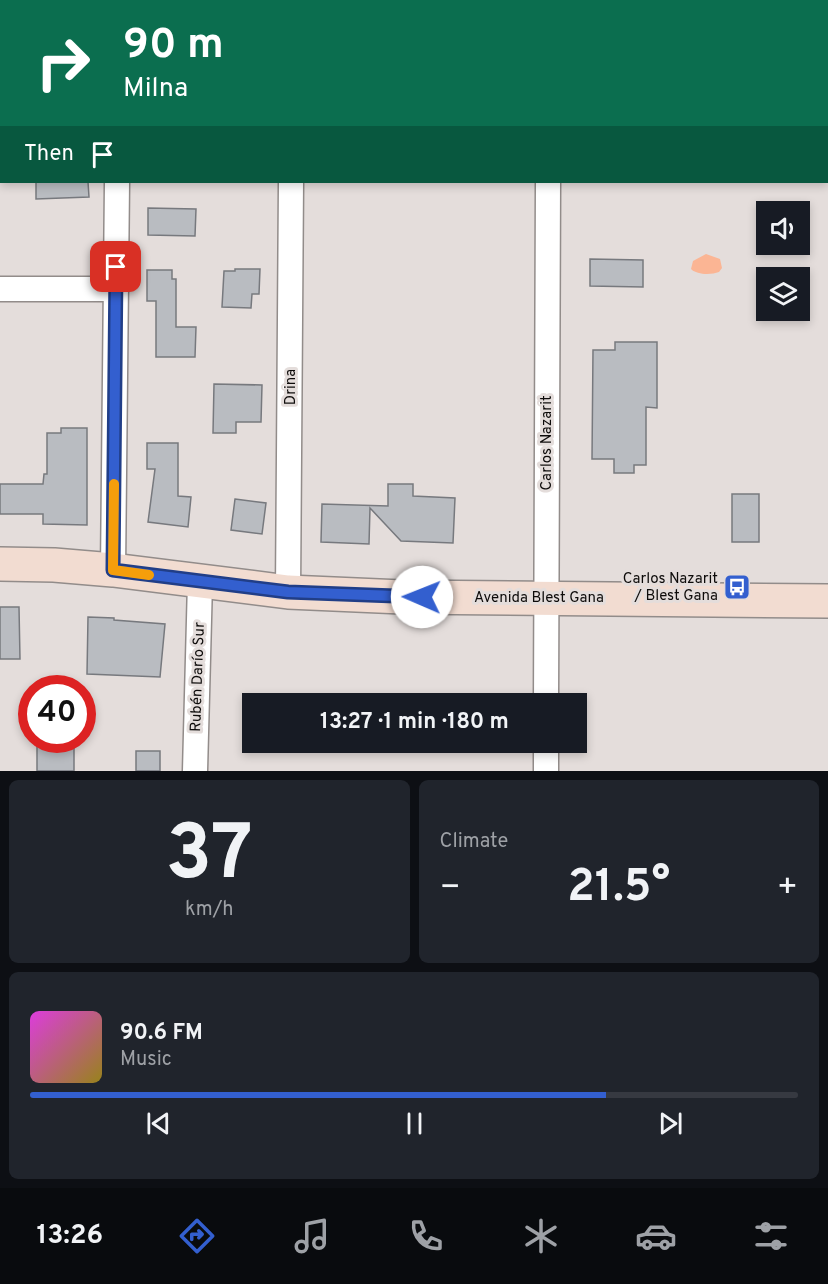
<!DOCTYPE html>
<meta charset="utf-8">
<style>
body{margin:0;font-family:Overpass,sans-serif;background:#20242c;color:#f1f3f6;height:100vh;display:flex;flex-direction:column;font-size:22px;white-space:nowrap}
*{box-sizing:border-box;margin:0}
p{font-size:20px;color:#9ea1a6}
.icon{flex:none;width:33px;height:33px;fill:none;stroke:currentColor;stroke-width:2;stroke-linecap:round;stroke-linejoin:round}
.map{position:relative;height:771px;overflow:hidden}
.side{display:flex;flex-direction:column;gap:9px;padding:9px;background:#0d0f14;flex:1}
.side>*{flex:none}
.hud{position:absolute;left:0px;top:0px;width:828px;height:183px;box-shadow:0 3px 9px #0003;background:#0b6e4f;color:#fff;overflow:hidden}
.controls{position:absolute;left:756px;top:201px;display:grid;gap:12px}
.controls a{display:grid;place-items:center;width:54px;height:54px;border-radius:0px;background:#171b24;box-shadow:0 3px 9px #0003;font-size:30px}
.speed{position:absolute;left:18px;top:675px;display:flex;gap:12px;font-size:30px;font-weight:700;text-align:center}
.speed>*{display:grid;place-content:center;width:78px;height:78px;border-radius:50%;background:#171b24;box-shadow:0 3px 9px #0003;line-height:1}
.speed .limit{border:9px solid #d22;background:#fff;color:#111}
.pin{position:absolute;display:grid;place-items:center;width:51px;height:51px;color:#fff;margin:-26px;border-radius:12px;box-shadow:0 3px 9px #0006}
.me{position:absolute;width:66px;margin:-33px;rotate:271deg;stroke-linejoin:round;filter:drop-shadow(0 0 4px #0008)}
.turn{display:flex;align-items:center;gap:21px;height:126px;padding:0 24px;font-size:27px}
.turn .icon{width:78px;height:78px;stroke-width:2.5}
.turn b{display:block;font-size:42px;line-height:51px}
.then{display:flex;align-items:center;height:57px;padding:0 24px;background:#0003;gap:12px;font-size:22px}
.big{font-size:45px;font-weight:700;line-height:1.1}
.side .widget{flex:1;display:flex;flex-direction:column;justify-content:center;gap:9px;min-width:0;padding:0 21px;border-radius:9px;background:#20242c}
.side .dial{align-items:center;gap:0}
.dial b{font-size:78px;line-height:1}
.song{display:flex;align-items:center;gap:18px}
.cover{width:72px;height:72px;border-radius:9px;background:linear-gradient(135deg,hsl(300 70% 55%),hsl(50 70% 35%))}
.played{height:6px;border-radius:3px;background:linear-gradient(90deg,#335fcf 75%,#363941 75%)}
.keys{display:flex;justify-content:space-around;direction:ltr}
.heat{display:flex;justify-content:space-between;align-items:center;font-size:33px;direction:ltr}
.side .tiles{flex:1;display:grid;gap:9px;grid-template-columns:1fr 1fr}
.widget:last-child{grid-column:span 2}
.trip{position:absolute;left:242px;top:693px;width:345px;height:60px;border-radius:0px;background:#171b24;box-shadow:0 3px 9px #0003;font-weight:700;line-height:60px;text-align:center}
.tabs{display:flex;height:96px;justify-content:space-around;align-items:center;background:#090b0e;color:#9ea1a6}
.tabs .icon{width:42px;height:42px}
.tabs .active{color:#335fcf}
.tabs b{font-size:27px;color:#f1f3f6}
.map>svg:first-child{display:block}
</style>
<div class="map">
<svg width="828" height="771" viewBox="0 0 828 771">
<rect width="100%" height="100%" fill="#e4dddb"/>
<path fill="#fbb594" d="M 706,254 L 720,259 L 722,268 L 719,272 C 711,275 697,275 691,269 L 693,261 Z"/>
<g fill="#b9bcc1" stroke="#77797e" stroke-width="1.5">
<polygon points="36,182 88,182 89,197 36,199"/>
<polygon points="148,208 196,209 195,236 148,235"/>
<polygon points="590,259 643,260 643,287 590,286"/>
<polygon points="235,269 260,269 259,294 252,294 251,308 222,307 224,271 235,271"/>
<polygon points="147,270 172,270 172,279 176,279 176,327 196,327 195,357 156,357 156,301 147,301"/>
<polygon points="615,342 657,342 657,408 646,407 646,465 634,465 634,473 614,473 614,459 592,459 593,350 615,350"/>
<polygon points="214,384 262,385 261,422 236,422 236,433 213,433"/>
<polygon points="61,428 87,428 87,525 43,524 43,514 0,514 0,484 43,484 44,474 47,474 47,433 61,433"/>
<polygon points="147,443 178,443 178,496 191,497 188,527 148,522 155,469 147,469"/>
<polygon points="388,484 413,484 413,496 455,498 453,543 401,541 370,508 369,544 321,542 322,504 388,506"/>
<rect x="732" y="494" width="27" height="48"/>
<polygon points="235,499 266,503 262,534 231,530"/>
<polygon points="0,607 19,607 20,659 0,659"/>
<polygon points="88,617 114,618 114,620 165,624 160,677 87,674"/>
<rect x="37" y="744" width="37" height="27"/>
<rect x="136" y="751" width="24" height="20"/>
</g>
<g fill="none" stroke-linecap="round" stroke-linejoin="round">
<defs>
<g id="street">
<polyline points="118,2 118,0"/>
<polyline points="293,2 293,0"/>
<polyline points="549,2 549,0"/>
<polyline points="0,289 116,289"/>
<polyline points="113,570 117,182"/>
<polyline points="288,592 291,182"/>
<polyline points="546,704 548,182"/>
<polyline points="546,742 546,771"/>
<polyline points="195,771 200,582"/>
</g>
<polyline id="secondary" points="0,564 54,565 113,570 288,592 402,597 828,601"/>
</defs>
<use href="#street" stroke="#928c8a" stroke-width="27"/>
<use href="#secondary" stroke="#928c8a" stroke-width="36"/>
<use href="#street" stroke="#fff" stroke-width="24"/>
<use href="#secondary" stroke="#f2dcd1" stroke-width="33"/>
</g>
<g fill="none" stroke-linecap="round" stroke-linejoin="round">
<defs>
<polyline id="route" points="116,267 113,570 288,592 422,597"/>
</defs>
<use href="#route" stroke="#213e87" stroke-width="15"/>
<use href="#route" stroke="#335fcf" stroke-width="10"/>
<polyline stroke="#f59e0b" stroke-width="10" points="114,484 113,570 149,575"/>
</g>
<defs>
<symbol id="bus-square" viewBox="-11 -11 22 22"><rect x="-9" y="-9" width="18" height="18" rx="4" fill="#335fcf" stroke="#e4dddb"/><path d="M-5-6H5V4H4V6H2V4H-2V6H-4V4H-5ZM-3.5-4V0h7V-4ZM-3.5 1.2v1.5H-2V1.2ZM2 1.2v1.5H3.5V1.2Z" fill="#fff"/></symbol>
</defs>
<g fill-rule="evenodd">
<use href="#bus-square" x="722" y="572" width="30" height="30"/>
</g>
<g text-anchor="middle" stroke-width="6" stroke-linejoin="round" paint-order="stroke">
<g font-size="15" fill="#0d0b0a" stroke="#e4dddb">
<text transform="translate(290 387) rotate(-90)" y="5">Drina</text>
<text transform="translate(546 443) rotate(-90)" y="5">Carlos Nazarit</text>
<text x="539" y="602">Avenida Blest Gana</text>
<text transform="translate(197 677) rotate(-88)" y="5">Rubén Darío Sur</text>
</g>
<g font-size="15" fill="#0d0b0a" stroke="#e4dddb" text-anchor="end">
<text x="718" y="583">Carlos Nazarit<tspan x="718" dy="17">/ Blest Gana</tspan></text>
</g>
</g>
</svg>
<div class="controls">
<a><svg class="icon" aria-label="sound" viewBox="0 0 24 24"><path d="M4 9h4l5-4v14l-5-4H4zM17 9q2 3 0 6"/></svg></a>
<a><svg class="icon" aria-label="layers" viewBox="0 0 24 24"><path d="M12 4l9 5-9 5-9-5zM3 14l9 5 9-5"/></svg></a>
</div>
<div class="speed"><div class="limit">40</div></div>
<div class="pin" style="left:116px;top:267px;background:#d93025"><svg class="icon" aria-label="arrive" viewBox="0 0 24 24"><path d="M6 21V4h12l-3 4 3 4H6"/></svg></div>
<svg class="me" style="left:422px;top:597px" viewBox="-20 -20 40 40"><circle r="19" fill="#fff"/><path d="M0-13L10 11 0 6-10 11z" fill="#335fcf"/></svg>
<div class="trip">13:27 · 1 min · 180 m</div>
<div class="hud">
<div class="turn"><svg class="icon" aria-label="right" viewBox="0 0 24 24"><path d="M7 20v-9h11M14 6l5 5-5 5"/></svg><div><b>90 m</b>Milna</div></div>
<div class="then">Then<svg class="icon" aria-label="arrive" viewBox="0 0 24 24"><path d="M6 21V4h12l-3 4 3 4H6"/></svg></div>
</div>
</div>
<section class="side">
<div class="tiles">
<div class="widget dial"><b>37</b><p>km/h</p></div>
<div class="widget"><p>Climate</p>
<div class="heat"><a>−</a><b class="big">21.5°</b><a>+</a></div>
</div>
<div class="widget">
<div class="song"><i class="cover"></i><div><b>90.6 FM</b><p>Music</p></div></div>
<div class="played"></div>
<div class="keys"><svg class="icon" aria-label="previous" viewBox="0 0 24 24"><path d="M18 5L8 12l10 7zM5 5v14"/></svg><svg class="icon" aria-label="pause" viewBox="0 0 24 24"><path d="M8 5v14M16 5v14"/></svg><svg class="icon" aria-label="next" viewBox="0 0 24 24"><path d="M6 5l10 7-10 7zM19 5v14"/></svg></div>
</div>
</div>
</section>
<nav class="tabs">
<b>13:26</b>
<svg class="icon active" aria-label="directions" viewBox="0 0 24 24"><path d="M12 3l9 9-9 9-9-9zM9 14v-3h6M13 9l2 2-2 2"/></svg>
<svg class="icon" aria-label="music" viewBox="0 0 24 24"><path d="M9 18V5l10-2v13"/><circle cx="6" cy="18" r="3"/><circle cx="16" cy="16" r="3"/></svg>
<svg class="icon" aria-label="phone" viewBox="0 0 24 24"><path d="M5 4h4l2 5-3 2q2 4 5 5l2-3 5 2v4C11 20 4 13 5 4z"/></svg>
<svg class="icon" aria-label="climate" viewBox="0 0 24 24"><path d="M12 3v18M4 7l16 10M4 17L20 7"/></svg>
<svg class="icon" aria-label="car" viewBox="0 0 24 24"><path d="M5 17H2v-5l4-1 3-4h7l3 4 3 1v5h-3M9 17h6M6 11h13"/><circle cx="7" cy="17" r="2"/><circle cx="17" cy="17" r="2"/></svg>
<svg class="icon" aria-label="filters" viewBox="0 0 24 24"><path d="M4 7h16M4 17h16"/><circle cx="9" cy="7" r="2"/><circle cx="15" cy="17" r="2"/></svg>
</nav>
